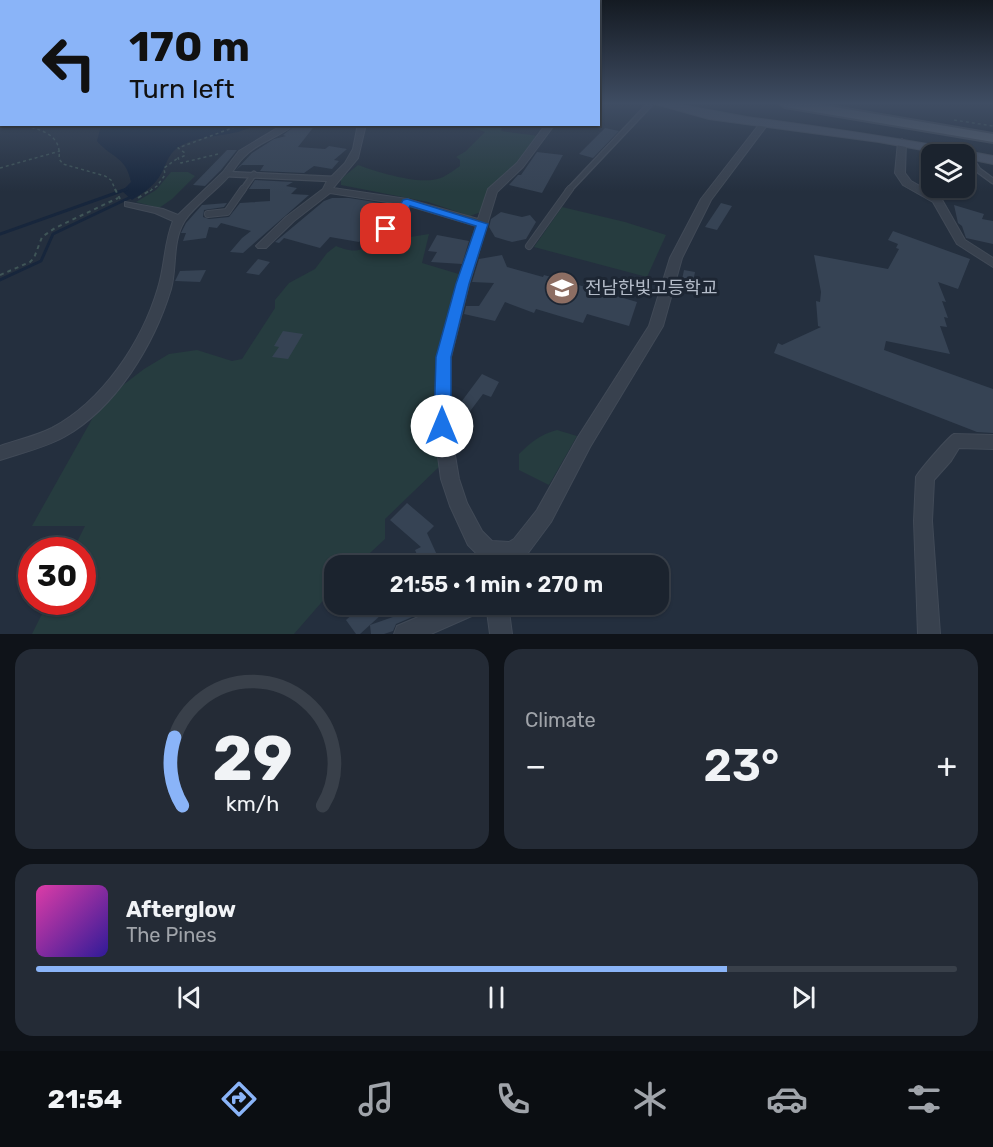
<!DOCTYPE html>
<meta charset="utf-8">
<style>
body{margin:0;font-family:Rubik,"Noto Sans KR",sans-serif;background:#242b36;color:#f1f3f6;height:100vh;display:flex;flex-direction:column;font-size:22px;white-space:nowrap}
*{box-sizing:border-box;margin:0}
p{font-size:20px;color:#a0a4aa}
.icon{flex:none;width:33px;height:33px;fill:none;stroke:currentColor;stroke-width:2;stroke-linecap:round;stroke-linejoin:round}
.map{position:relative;height:634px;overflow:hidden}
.sheet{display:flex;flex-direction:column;gap:15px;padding:15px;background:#0f1319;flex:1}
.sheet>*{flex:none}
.banner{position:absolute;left:0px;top:0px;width:600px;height:126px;box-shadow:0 2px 4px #0004,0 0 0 2px #39404a;background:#8ab4f8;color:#111;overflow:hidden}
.tools{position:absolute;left:921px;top:144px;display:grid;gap:12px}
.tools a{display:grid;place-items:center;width:54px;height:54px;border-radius:12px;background:#1b232e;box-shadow:0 2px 4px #0004,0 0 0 2px #39404a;font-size:30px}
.speed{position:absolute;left:18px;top:537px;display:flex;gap:12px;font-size:30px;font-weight:700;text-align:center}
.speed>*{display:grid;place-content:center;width:78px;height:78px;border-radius:50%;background:#1b232e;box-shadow:0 2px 4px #0004,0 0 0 2px #39404a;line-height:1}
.speed .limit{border:9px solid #d22;background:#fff;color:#111}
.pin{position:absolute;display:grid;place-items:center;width:51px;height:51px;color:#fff;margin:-26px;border-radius:12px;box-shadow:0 3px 9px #0006}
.me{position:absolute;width:66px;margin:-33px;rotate:0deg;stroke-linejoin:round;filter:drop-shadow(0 0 4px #0008)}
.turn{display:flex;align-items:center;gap:21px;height:126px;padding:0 30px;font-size:27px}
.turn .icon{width:78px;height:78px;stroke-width:2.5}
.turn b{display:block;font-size:42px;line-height:51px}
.big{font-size:45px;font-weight:600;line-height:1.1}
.sheet .tile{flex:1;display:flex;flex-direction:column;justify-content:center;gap:9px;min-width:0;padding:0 21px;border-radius:18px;background:#242b36}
.sheet .dial{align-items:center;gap:0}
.dial svg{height:156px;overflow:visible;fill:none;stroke:#39404a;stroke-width:7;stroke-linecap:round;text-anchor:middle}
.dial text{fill:#f1f3f6;stroke:none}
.song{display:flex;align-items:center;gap:18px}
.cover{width:72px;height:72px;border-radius:9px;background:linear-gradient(135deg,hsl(320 70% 55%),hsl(250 70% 35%))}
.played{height:6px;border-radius:3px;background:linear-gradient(90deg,#8ab4f8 75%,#39404a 75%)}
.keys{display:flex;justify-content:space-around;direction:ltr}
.heat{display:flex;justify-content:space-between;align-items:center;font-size:33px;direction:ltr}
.sheet .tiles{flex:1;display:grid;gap:15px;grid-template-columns:1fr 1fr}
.tile:last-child{grid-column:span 2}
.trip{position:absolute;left:324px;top:555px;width:345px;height:60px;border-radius:18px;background:#1b232e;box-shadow:0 2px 4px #0004,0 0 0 2px #39404a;font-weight:600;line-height:60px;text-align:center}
.tab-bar{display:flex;height:96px;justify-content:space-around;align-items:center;background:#0b0e12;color:#a0a4aa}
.tab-bar .icon{width:42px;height:42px}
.tab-bar .selected{color:#8ab4f8}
.tab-bar b{font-size:27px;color:#f1f3f6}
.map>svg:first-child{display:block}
</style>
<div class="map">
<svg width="993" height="634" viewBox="0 0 993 634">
<rect width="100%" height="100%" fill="#242f3e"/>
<g fill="#263c3f">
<path d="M 470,125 L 503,125 L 501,131 L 539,136 L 484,211 L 470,216 L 428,202 L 341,185 L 341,179 L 358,165 C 378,172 423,187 443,177 C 449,174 454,170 460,166 L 460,160 L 456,157 L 466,151 L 485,132 L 468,126 Z"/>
<polygon points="171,172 188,172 195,176 172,199 159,208 136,202 156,190"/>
<polygon points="562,207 625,222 666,235 647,277 534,247"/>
<path d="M 388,233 L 404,238 L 429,234 L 422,263 L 462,275 L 454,307 L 441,465 L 385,519 L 385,539 L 357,565 L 334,566 L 334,588 L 294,634 L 32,634 L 48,602 L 82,602 L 82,550 L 73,550 L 85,526 L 32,526 L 96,412 L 114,392 L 144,369 L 169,354 L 197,350 L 232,361 L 242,359 L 275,308 L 275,300 L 289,283 L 315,269 L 327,253 L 336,246 C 368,259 363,241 388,233 Z"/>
<path d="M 557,430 L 577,436 L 549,485 L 519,470 L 519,454 C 531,442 541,434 557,430 Z"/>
</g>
<path fill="#17263c" d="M 98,125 L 256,125 C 234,137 206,134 184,144 C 165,153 168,166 157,180 C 150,189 141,194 132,200 L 122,191 L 131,182 C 126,156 111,158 97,141 L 101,126 Z"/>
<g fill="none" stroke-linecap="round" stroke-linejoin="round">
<polyline stroke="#17263c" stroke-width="2" points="123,191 127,189"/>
<g stroke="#17263c" stroke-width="3">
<polyline points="0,234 127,189"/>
<polyline points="0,280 41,261 53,234 133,196"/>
</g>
</g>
<g fill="#364354">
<polygon points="297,124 316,124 298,147 325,149 329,146 347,149 334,160 339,161 332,169 314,166 304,173 260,171 264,165 242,165 236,170 252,153 274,139 286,136 283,135"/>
<polygon points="605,128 619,131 593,158 579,154"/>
<polygon points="227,150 237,150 221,170 205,186 193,185"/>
<polygon points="537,152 563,155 542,193 509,185 518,175 521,175"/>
<polygon points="255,180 293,182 286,186 297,188 291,194 309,195 243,253 230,252 242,238 251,231 221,223 217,228 209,227 206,238 183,241 186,233 181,233 186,223 202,205 227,203 224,207 204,210 203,217 209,219 229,217 240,203 270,201 270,189 249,189"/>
<polygon points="332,198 349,198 381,203 374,210 387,212 377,223 362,227 361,232 365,236 359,242 330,237 320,248 284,238 279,243 275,242 324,201"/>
<polygon points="721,203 732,206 717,230 705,227"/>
<polygon points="954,205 984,214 982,219 993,221 993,244 966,238 962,226 958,223"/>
<polygon points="501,212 522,217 530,215 536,222 526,239 512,242 495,237 489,227 491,219"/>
<polygon points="893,231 970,259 958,289 938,282 946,302 942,301 948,318 944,317 947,327 940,326 950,354 886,341 884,350 993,389 993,433 977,432 774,353 778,343 782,345 821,327 818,326 816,301 820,302 821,292 814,255 888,269 899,249 896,248 898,244 888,240"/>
<polygon points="437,235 469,241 462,264 431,262 437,252 428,251"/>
<polygon points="502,255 507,267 543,277 544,275 637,302 629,326 587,314 583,323 536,309 534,313 505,302 495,321 464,314 466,306 479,306 494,283 472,282 479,259"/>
<polygon points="258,259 270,262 259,275 246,273"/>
<polygon points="206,270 200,282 175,281 180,271"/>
<polygon points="684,270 695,272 691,292 680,289"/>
<polygon points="283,331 303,334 288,359 272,357 279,347 274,346"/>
<polygon points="482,374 499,382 491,397 483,394 465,418 453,413"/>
<polygon points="407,503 434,526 427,533 442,566 422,566 415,550 421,547 390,520"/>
<polygon points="364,604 393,604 360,634 356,634 346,620"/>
<polygon points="410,611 412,617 396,624 393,631 384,634 371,634 370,625"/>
</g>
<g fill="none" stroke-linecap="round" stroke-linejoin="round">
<defs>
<g id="lane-far1">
<polyline points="968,154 978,170 993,181"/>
<polyline points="226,174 333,179"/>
<polyline points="242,191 254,174"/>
<polyline points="568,191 651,103"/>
</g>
<g id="lane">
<polyline points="208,214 227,212 243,189"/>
<path d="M 366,231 C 386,228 400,222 407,202"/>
<polyline points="529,246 570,189"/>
</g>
<g id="street">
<polygon points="764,121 768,124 711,200 682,258 663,326 590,447 551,522 528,553 511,562 498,563 486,559 479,556 468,545 450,506 441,479 434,426 437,357 476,226 406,205 330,193 294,221 266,248 258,248 256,246 286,217 323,189 327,181 345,163 353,149 358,124 366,124 358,158 333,188 407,199 478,219 488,189 517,163 546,124 555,124 523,167 497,192 469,284 451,357 450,426 459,479 467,503 482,531 492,541 509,542 514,539 537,510 578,437 649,326 670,258 701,199 761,122"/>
<path d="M 284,124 L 295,124 C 280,137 258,142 245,156 C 238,162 234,171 228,177 C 216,191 193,207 184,222 C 172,242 177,268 171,289 C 154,345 116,408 64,437 C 44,448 21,453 0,460 L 0,446 C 17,440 36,436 52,428 C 103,401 142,342 158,288 C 165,266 164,243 173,221 L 155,213 L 125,206 L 125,202 L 163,209 L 178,215 L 223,172 L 239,151 Z"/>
<polygon points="902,139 906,142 905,173 911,181 941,198 965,240 993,258 993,267 957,244 933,202 903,185 895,173 898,142"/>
<path d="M 954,434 L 993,435 L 993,449 L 959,448 L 951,461 L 934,480 L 932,521 L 940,634 L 918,634 L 914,521 L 916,477 C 919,471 949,436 954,434 Z"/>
<polygon points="449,604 486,604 483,611 431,634 394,634 397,626"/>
<polygon points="486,604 508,604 512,634 490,634"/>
</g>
<path id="secondary" d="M 652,103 C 684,103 715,112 747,117 C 830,128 911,140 993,156 L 993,164 L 964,158 L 964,154 L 944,154 L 879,142 L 709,119 Z"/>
<polygon id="primary" points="779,103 811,103 993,134 993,142 785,107"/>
</defs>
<use href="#lane-far1" stroke="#414a57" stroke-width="7"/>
<use href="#lane" stroke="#414a57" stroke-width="8"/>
<use href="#street" stroke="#414a57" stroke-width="2"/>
<use href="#secondary" stroke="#414a57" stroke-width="2"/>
<use href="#primary" stroke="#414a57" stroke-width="4"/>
<g stroke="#3f5557" stroke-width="1.5" stroke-dasharray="3 3" stroke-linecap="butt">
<polyline points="954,120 993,126"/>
<path d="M 20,124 C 40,130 62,133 59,159 L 63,164 L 105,176 L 111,180 L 116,191"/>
<polyline points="218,154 181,163 178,158 184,156 185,153 178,148 243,124"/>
<polyline points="0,168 60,151"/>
<polyline points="150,191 157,186 165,175 164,168 178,158"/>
</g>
<g stroke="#3f5557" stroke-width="2" stroke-dasharray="4 4" stroke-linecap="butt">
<polyline points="115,189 120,199"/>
<polyline points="138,198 152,189"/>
<polyline points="0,275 30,262 34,258 42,237 55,228 118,198"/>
</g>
<use href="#lane-far1" stroke="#38414e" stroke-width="4.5"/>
<use href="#lane" stroke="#38414e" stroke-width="6"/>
<use href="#street" fill="#38414e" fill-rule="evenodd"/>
<use href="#secondary" fill="#465061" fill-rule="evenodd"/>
<use href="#primary" fill="#56606e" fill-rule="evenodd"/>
</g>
<linearGradient id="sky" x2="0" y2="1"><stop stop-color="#141a22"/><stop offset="0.54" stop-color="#3f4d63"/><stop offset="1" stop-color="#3f4d63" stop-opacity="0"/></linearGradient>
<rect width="993" height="192" fill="url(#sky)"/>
<polygon fill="#1a73e8" stroke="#114b97" stroke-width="1.5" points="407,199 488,224 469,284 451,357 451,426 448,431 442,433 436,431 434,426 436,357 456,284 476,226 410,206 401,221 390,231 382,231 382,226 393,217 403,200"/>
<defs>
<symbol id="school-disc" viewBox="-11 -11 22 22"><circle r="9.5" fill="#8d6e63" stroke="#1d2633"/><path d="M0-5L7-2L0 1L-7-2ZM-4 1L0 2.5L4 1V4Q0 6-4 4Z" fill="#fff"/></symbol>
</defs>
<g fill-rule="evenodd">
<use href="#school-disc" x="543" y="269" width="38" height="38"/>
</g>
<g text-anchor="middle" stroke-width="6" stroke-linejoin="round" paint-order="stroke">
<g font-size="18" fill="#b4bcc9" stroke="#1d2633" text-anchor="start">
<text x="585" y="294">전남한빛고등학교</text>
</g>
</g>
</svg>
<div class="tools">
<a><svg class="icon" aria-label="layers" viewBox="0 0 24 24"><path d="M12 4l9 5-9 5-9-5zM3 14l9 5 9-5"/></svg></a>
</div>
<div class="speed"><div class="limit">30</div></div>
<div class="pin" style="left:386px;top:229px;background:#d93025"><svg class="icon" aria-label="arrive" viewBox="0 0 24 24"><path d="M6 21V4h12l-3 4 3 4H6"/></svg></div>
<svg class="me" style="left:442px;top:426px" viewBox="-20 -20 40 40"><circle r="19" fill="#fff"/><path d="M0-13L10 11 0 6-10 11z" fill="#1a73e8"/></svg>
<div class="trip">21:55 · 1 min · 270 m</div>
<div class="banner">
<div class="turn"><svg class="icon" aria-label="left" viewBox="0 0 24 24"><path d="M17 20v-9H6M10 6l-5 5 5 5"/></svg><div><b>170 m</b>Turn left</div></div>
</div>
</div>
<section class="sheet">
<div class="tiles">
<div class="tile dial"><svg viewBox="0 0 100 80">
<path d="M14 69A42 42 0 1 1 86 69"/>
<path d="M14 69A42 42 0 0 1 10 34" stroke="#8ab4f8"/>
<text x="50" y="56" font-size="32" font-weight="700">29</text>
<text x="50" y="72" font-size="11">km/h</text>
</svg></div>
<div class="tile"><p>Climate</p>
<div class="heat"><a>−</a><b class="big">23°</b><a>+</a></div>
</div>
<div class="tile">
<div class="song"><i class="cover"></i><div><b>Afterglow</b><p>The Pines</p></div></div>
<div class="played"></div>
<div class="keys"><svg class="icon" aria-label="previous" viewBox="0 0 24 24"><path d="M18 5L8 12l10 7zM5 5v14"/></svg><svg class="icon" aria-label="pause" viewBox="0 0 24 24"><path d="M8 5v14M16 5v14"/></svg><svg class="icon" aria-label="next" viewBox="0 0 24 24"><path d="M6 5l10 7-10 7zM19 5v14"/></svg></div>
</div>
</div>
</section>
<nav class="tab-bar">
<b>21:54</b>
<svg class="icon selected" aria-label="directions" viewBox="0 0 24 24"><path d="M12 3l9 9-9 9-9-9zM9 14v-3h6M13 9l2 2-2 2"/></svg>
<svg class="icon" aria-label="music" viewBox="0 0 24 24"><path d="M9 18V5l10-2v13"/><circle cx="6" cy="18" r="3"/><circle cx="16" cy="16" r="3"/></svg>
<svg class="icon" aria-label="phone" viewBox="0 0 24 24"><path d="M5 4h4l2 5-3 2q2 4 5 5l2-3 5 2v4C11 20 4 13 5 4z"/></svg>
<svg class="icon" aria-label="climate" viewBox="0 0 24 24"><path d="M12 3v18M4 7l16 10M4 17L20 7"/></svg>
<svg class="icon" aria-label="car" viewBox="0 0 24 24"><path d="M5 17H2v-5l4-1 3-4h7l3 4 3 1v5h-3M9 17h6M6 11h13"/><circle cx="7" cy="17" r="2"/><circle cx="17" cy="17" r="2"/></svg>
<svg class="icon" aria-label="filters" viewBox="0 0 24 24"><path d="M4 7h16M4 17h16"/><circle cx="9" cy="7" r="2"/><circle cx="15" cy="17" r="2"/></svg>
</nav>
